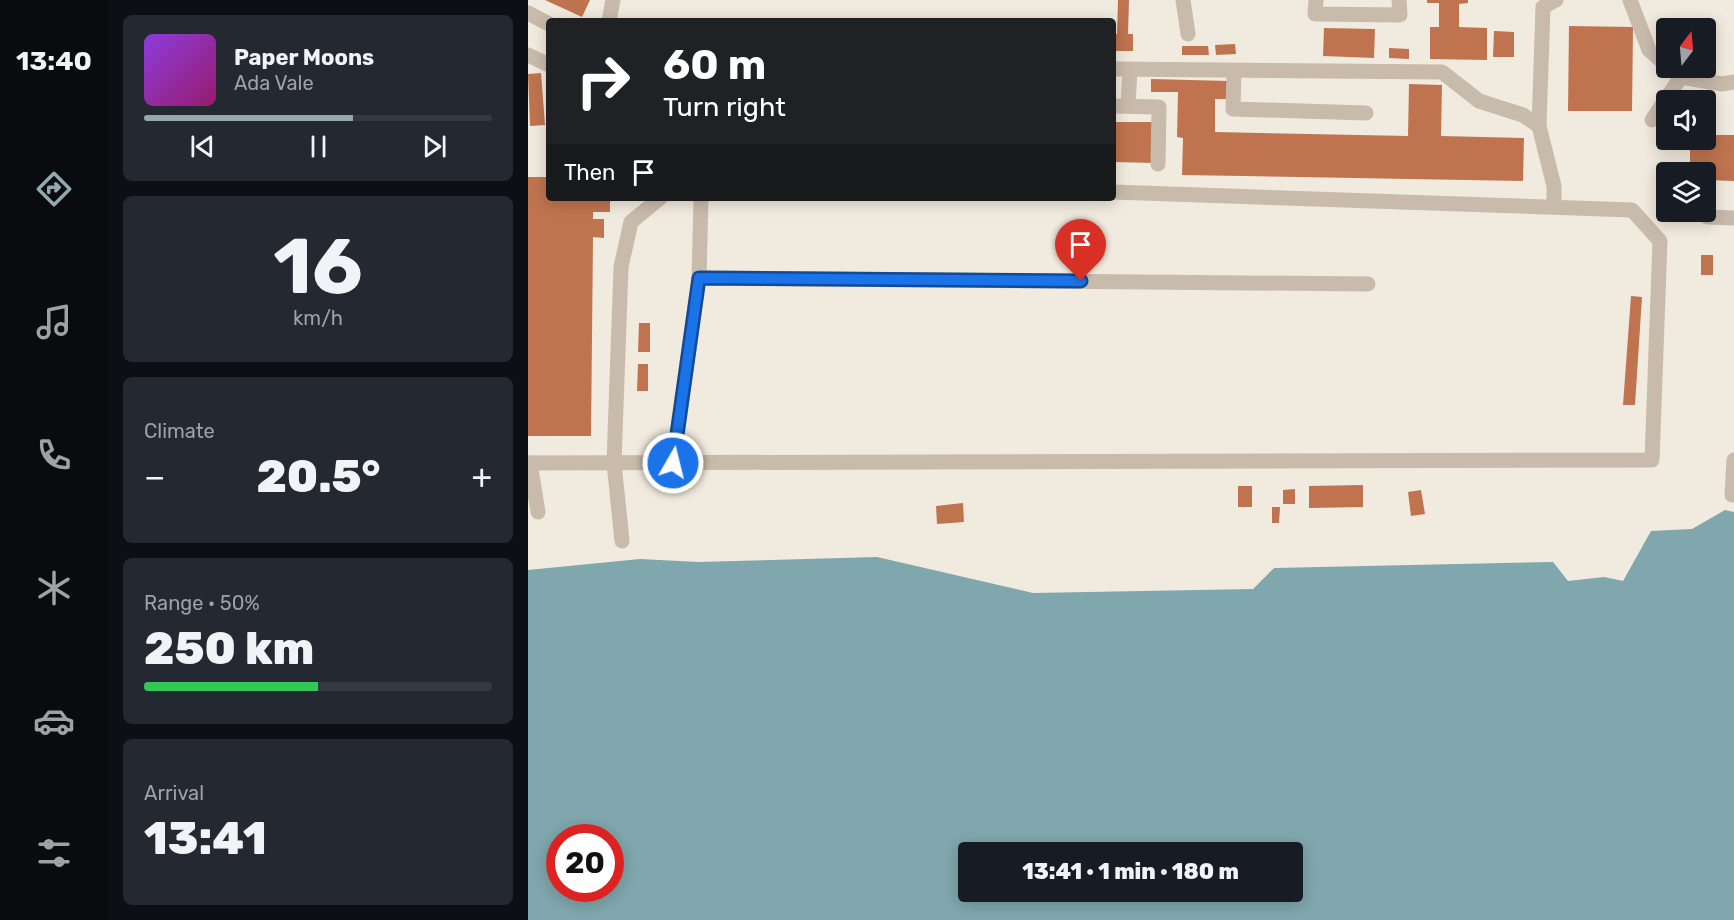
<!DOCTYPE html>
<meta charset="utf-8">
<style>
body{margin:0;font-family:Rubik,sans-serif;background:#242831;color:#f1f3f6;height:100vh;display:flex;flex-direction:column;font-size:22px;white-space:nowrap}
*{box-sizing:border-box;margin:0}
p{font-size:20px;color:#9ea1a6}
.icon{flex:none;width:33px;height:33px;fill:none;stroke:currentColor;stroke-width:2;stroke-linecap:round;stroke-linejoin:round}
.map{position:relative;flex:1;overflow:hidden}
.side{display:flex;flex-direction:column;gap:15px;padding:15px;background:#0d0f14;width:420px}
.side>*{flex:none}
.banner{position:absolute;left:18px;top:18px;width:570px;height:183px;border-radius:6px;box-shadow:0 3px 15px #0003;background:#202124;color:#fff;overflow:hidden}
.needle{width:39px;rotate:16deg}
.buttons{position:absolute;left:1128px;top:18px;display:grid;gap:12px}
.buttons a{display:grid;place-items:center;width:60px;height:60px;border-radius:6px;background:#171b24;box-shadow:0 3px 15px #0003;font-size:30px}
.speed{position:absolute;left:18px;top:824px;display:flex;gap:12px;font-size:30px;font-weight:700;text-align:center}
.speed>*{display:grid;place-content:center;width:78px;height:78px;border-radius:50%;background:#171b24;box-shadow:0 3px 15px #0003;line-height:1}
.speed .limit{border:9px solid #d22;background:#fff;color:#111}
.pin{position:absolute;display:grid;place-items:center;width:51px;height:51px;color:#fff;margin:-62px -26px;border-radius:50% 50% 50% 0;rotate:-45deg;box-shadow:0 0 6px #0007}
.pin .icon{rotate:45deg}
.me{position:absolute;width:66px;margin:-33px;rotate:8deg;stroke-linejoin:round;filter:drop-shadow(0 0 4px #0008)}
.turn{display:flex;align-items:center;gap:21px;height:126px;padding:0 18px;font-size:27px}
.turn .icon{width:78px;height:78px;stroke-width:2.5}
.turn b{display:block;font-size:42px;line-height:51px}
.then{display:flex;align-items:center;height:57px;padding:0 18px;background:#0003;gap:12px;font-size:22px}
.big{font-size:45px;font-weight:800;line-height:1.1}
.side .tile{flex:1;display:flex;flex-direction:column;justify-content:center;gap:9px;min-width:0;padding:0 21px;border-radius:9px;background:#242831}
.side .dial{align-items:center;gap:0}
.dial b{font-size:78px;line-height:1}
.song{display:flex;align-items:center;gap:18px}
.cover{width:72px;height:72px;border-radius:9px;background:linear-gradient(135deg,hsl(270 70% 55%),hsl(320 70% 35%))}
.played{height:6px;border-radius:3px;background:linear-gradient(90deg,#93a9ae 60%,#363941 60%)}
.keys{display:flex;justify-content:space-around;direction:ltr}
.heat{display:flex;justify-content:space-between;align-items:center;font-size:33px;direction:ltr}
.charge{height:9px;border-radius:4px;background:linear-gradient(90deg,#34c759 50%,#363941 0)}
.trip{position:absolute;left:430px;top:842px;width:345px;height:60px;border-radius:6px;background:#171b24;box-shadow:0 3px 15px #0003;font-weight:800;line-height:60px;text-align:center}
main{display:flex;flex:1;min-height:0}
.menu{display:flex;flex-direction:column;width:108px;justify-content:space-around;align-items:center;background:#090b0e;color:#9ea1a6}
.menu .icon{width:42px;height:42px}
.menu .active{color:#93a9ae}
.menu b{font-size:27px;color:#f1f3f6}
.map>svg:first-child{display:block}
</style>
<main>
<nav class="menu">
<b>13:40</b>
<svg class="icon active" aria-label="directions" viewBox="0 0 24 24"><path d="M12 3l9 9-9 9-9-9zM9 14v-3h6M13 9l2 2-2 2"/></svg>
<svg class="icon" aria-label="music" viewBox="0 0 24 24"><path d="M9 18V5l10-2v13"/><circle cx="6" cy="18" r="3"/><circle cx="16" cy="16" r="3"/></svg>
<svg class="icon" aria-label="phone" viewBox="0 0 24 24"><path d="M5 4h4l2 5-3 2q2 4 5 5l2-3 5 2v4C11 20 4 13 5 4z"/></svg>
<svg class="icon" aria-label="climate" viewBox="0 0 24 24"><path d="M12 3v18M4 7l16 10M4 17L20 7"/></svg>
<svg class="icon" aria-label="car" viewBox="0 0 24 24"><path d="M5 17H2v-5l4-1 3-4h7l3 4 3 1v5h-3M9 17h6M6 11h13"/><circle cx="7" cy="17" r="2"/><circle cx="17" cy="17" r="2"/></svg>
<svg class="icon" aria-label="filters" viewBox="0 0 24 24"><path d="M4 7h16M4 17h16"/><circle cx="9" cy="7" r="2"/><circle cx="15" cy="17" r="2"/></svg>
</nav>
<section class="side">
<div class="tile">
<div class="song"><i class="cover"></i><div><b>Paper Moons</b><p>Ada Vale</p></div></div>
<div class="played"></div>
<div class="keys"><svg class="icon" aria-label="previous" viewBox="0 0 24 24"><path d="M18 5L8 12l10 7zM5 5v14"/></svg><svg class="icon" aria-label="pause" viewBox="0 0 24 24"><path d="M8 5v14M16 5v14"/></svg><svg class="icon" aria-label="next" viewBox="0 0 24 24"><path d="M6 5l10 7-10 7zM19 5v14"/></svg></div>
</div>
<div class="tile dial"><b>16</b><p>km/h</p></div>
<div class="tile"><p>Climate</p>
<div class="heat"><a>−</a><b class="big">20.5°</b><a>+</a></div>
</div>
<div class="tile"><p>Range · 50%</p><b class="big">250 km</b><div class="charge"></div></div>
<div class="tile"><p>Arrival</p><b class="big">13:41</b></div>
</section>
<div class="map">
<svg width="1206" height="920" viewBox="0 0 1206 920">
<rect width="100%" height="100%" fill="#f1eade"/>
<path fill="#7fa7ad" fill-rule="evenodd" d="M 1197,510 L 1206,512 L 1206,920 L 0,920 L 0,570 L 112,559 L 170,562 L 349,557 L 505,593 L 725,589 L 746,568 L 1025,562 L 1040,581 L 1076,577 L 1095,581 L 1123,531 L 1164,529 ZM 32,837 L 82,837 L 82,888 L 32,888 ZM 441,852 L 765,852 L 765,891 L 441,891 Z"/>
<g fill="#bf744f">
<polygon points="17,0 62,0 54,17"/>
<polygon points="590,0 601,0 600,34 605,34 605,51 585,51 585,34 589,34"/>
<polygon points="899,0 940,0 940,3 931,4 931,27 959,28 959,60 902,59 902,27 911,27 911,3 899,3"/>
<polygon points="1041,26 1105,27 1104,111 1040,111"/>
<polygon points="796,28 847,29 846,58 795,56"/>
<polygon points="966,31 986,32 986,57 965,57"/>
<polygon points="707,44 708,54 688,55 687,45"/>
<polygon points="654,46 680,46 681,55 654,55"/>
<polygon points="861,48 881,49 881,59 861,58"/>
<polygon points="13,73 17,125 2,126 0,74"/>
<polygon points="623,79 701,81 700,99 687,99 687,132 880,136 881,84 914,85 913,136 996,138 995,181 654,175 655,138 649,137 650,92 623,92"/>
<polygon points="585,122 627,122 627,163 585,162"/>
<polygon points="1178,135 1206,135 1206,181 1178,180 1178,172 1162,172 1162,140 1178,140"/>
<polygon points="0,177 21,177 21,198 82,198 82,212 65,212 65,219 76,219 76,238 65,237 63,436 0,436"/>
<rect x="1173" y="255" width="12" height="20"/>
<polygon points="1103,296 1114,297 1107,405 1095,405"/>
<polygon points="111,323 122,323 122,352 110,352"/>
<polygon points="110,364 120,364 120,391 109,391"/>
<polygon points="835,485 835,507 781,508 781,486"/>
<rect x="710" y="486" width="14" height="21"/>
<polygon points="767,489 767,504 755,504 755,490"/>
<polygon points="893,490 897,514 883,516 880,492"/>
<polygon points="435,503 436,522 409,524 408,506"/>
<polygon points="744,507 752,507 751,523 744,523"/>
</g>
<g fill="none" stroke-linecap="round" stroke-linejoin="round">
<g stroke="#c9bbab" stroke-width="15">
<polyline points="655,0 660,34"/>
<polyline points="788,0 787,14 872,15 871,0"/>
<polyline points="1102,0 1121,50 1138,65"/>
<polyline points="0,13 21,24"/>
<polyline points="81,21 85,0"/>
<polyline points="0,55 21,65"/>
<polyline points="1142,68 1153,77 1194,84 1206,82"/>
<polyline points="585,69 914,72 951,101 995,115 1011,126"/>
<polyline points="706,71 705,109 838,113"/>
<polyline points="585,106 631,107 630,164"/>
<polyline points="600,106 602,69"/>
<polyline points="1124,120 1153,77"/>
<polyline points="1026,206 1026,186 1011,126 1015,7 1028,0"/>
<polyline points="1179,217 1206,218"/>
<polyline points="171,278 840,284"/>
<polyline points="0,463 1124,460 1132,241 1104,210 585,192"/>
<polyline points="2,463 10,512"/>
<polyline points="145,463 171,278 173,198"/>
<polyline points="1204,495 1206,460"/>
<polyline points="94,541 86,463 93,267 103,222 132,198"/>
</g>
</g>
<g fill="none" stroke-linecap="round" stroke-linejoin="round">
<defs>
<polyline id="route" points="145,463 171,278 553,281"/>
</defs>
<use href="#route" stroke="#114b97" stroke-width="15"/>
<use href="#route" stroke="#1a73e8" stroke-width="10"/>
</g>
</svg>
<div class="buttons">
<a><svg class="needle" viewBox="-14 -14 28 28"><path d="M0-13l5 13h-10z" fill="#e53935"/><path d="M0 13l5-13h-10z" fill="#9ea1a6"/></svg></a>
<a><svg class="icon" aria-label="sound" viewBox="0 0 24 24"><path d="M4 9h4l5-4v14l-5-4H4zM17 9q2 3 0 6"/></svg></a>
<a><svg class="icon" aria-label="layers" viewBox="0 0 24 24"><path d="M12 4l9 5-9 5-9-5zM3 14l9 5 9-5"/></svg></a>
</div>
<div class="speed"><div class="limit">20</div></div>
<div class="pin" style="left:553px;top:281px;background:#d93025"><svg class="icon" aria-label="arrive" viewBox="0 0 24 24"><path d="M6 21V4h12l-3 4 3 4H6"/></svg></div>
<svg class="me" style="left:145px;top:463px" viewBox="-20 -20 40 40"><circle r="17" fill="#1a73e8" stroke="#fff" stroke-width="3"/><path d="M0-11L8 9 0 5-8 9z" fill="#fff"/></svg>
<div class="trip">13:41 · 1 min · 180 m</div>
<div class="banner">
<div class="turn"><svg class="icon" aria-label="right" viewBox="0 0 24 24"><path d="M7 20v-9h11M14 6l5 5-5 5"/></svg><div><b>60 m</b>Turn right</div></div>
<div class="then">Then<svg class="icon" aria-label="arrive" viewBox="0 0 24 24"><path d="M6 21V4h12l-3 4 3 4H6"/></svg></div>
</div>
</div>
</main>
